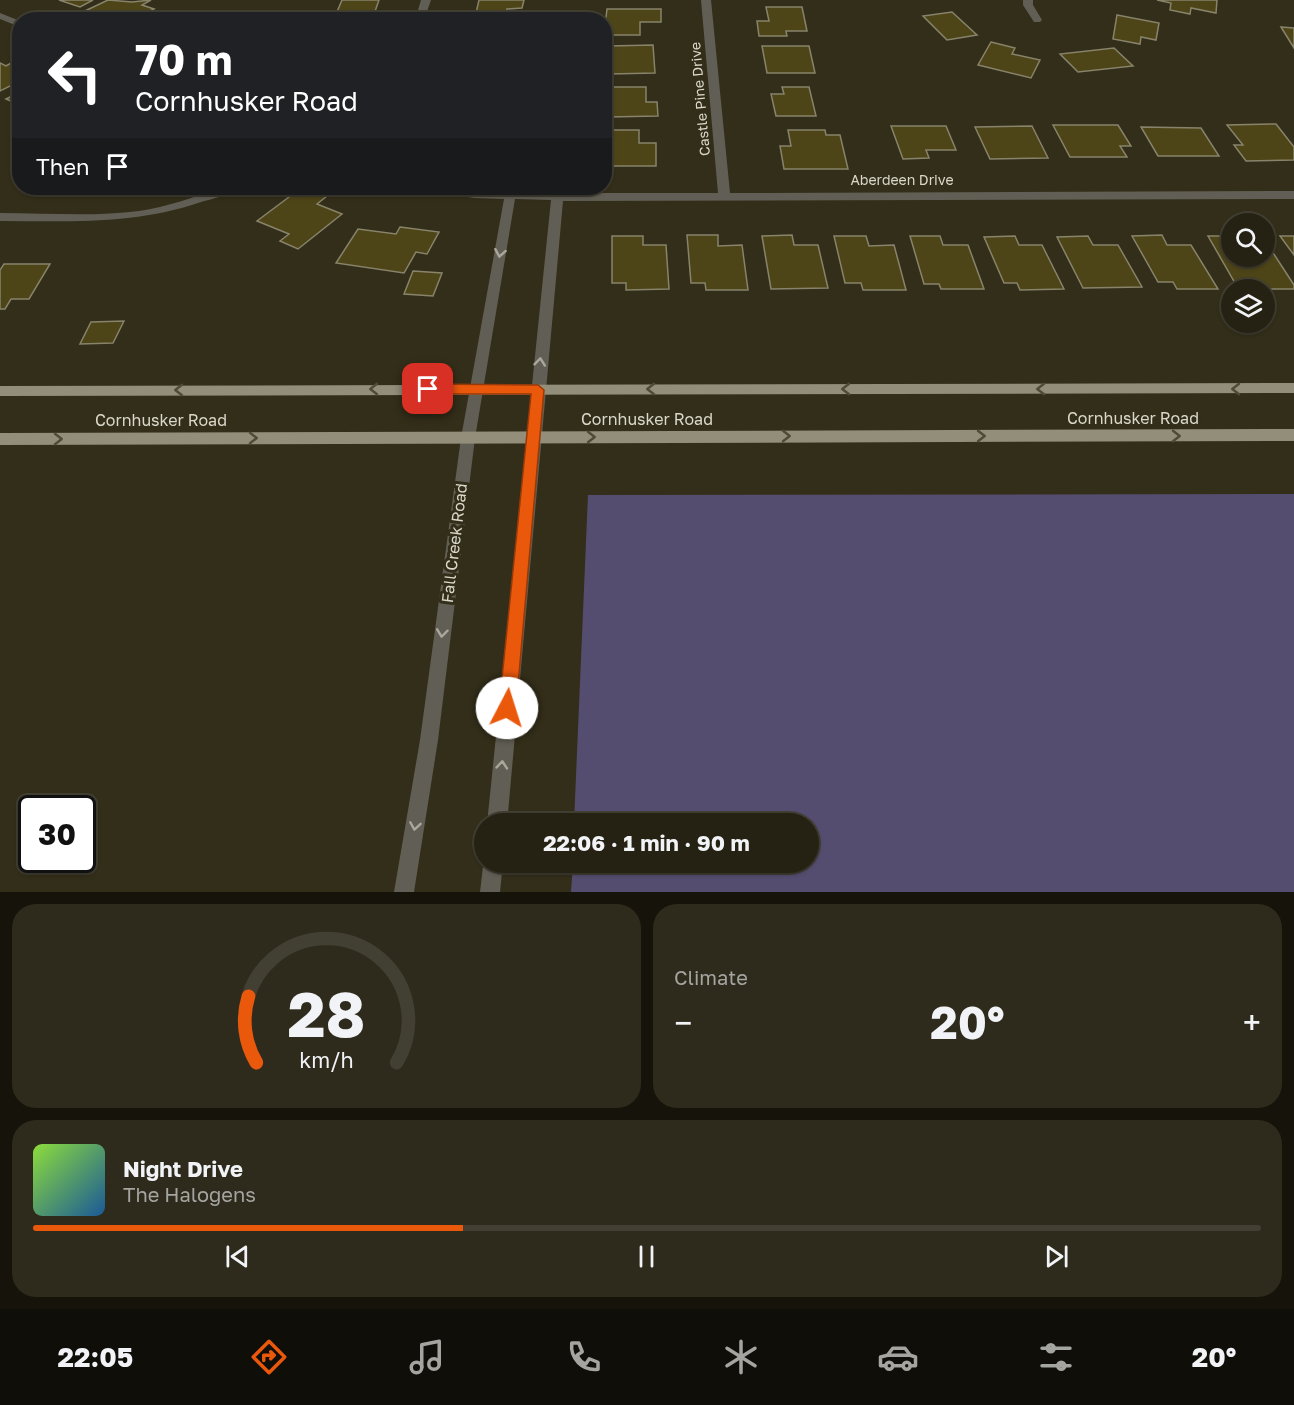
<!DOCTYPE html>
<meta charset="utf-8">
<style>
body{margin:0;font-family:"Golos Text",sans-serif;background:#2e2a1c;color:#f1f3f6;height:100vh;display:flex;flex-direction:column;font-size:22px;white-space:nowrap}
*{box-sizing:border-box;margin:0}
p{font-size:20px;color:#a4a4a0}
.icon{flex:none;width:33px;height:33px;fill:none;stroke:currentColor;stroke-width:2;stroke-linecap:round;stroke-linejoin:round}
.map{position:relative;height:892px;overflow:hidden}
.details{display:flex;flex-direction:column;gap:12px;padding:12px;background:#15130a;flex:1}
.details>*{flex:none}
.guide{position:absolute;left:12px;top:12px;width:600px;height:183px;border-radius:24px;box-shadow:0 2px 4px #0004,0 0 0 2px #423f33;background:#202124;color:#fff;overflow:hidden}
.fabs{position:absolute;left:1221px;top:213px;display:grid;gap:12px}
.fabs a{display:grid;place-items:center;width:54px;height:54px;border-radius:50%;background:#262213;box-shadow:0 2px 4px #0004,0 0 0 2px #423f33;font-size:30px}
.speed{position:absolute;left:18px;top:795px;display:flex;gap:12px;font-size:30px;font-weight:700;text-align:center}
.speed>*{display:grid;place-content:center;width:78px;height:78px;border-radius:50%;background:#262213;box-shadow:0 2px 4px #0004,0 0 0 2px #423f33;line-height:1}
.speed .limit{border:3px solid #111;border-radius:9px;background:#fff;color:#111}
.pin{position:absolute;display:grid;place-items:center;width:51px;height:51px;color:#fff;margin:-26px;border-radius:12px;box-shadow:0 3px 9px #0006}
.me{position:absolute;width:66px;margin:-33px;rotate:5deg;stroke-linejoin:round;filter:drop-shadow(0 0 4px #0008)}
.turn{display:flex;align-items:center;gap:21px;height:126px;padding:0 24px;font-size:27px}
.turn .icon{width:78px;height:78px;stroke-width:2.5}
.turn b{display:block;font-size:42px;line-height:51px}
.then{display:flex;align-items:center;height:57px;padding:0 24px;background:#0003;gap:12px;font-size:22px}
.big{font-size:45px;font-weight:700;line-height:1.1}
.details .card{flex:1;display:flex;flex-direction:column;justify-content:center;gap:9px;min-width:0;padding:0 21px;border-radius:24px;background:#2e2a1c}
.details .dial{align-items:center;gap:0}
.dial svg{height:156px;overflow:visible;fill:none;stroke:#423f33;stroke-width:7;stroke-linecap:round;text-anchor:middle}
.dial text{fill:#f1f3f6;stroke:none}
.song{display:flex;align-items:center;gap:18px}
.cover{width:72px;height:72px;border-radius:9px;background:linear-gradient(135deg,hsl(90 70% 55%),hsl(210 70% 35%))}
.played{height:6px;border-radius:3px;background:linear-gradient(90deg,#ea580c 35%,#423f33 35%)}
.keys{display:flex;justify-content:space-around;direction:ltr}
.heat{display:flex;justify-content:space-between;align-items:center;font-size:33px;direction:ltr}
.details .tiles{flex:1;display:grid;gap:12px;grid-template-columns:1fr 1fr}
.card:last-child{grid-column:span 2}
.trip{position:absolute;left:474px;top:813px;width:345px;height:60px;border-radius:30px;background:#262213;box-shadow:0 2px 4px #0004,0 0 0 2px #423f33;font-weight:700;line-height:60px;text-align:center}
.tabs{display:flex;height:96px;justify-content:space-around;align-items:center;background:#0f0e08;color:#a4a4a0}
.tabs .icon{width:42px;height:42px}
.tabs .on{color:#ea580c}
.tabs b{font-size:27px;color:#f1f3f6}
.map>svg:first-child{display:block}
</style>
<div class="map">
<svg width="1294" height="892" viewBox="0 0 1294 892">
<rect width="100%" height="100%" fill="#332e19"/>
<polygon fill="#554d6f" points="1294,494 1294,892 571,892 573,863 808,862 808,824 574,823 588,495"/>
<g fill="#4d4418" stroke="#88836b" stroke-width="1.5">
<polygon points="59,0 93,0 80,7"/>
<polygon points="108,0 132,2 151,0 142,5 154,9 144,14 155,18 112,20 87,10"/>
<polygon points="342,0 379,0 372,20 334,19"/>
<polygon points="479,0 524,0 522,8 507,9 506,13 476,13"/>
<polygon points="1157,0 1217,0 1216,13 1191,8 1190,14 1170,10 1171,3"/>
<polygon points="766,7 802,7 807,31 786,31 787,36 759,36 757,21 769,21"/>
<polygon points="607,9 661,9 661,22 640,22 640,35 604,35"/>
<polygon points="952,12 977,35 947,40 923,16"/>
<polygon points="1117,15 1159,23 1156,40 1141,37 1140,44 1113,39"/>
<polygon points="1281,27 1294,28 1294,48"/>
<polygon points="991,42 1015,48 1012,54 1040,60 1031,78 978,65"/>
<polygon points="653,45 655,73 609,74 609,46"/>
<polygon points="762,46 809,46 815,73 767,73"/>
<polygon points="1114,48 1133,66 1078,72 1060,54"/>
<polygon points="0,63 6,66 11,63 20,66 20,81 0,91"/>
<polygon points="608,87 646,87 646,102 657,102 658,116 607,117"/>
<polygon points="782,87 809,87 816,116 776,116 771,94 784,94"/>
<polygon points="20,92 20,105 6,99"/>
<polygon points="1276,124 1294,147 1294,160 1246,161 1234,145 1243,145 1227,125"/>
<polygon points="1053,125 1118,125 1131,146 1120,146 1127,157 1070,157"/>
<polygon points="891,126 946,126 956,150 926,150 929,158 903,159"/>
<polygon points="1032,126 1048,158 990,159 975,127"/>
<polygon points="1141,127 1201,128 1219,156 1158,156"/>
<polygon points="604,130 639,130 639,143 656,143 656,166 604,166"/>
<polygon points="788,130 825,130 826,135 840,135 848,169 784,169 780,146 791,146"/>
<polygon points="301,188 327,196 317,204 342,214 298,249 280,241 289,234 257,221"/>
<polygon points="400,227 439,232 427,254 416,252 404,273 336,263 358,229 396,234"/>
<polygon points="687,235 718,235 718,246 742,245 748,290 706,290 705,283 691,283"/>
<polygon points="792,235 794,245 818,245 828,288 771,289 762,236"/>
<polygon points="1162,235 1167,245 1191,245 1218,289 1177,289 1173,282 1158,282 1132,236"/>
<polygon points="612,236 643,236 643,245 666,245 669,289 626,290 626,283 612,283"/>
<polygon points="834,236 866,236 869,246 894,245 906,290 863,290 861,283 845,283"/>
<polygon points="910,236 940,236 943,245 968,245 984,289 941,289 939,284 924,284"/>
<polygon points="1015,236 1019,245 1042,245 1064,289 1020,290 1017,283 1004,283 984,237"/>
<polygon points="1088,236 1093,245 1118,245 1142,287 1083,288 1057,237"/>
<polygon points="1208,236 1232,236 1232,256 1264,256 1264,245 1268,245 1294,285 1294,289 1255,289 1252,283 1235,283"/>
<polygon points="1280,236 1294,236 1294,255"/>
<polygon points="4,264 50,264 29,299 11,299 5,309 0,309 0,270"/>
<polygon points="413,271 442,273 433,296 404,294"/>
<polygon points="124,321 113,343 80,344 91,322"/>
</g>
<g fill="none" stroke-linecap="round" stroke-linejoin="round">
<g fill="#615f55" fill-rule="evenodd">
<polygon points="421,0 431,0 424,20 415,20"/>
<polygon points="701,0 711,0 730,193 1294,191 1294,199 563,201 507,824 487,824 551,200 515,199 475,438 438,740 414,892 394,892 420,740 461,438 504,199 474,198 432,191 426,188 557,193 718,193"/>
<polygon points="1023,0 1033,0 1033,5 1042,20 1040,22 1034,22 1023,5"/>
<polygon points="0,13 20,21 20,27 0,19"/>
<path d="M 220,188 L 235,188 C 227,196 212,199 201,202 C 135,225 69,221 0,221 L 0,213 C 46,213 94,217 139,211 C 167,207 194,197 220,188 Z"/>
<polygon points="484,858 484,862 503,862 500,892 480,892"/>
</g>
<g fill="#928e7a" fill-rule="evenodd">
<polygon points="1294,383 1294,393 0,396 0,386"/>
<polygon points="1294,429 1294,441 0,445 0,433"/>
</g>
</g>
<defs><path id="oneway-chevron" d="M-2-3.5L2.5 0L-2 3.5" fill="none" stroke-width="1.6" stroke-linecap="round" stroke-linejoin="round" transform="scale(1.5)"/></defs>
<g stroke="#aaa89c">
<use href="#oneway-chevron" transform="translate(500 253) rotate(100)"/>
<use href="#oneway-chevron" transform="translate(540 362) rotate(-84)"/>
<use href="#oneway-chevron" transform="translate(442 633) rotate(97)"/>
<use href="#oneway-chevron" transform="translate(502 765) rotate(-85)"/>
<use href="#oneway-chevron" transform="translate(415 826) rotate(99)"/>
</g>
<g stroke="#504b36">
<use href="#oneway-chevron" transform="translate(374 389) rotate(180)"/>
<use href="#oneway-chevron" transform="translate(651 389) rotate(180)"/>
<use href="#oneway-chevron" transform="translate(846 389) rotate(180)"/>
<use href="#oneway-chevron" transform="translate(1041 389) rotate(180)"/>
<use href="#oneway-chevron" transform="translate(1236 389) rotate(180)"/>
<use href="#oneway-chevron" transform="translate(179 390) rotate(180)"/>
<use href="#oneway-chevron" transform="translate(786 436)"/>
<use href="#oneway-chevron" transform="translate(981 436)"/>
<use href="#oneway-chevron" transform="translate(1176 436)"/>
<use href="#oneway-chevron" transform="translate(591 437)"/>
<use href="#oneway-chevron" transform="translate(253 438)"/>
<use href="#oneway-chevron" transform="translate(58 439)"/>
</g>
<polygon fill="#ea580c" stroke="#983908" stroke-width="1.5" points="428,384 538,385 544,390 516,708 513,714 507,716 501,714 499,708 531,394 428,394 422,389"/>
<g text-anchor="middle" stroke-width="6" stroke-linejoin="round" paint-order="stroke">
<g font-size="14" fill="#dad8cb" stroke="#332e19">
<text transform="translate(700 99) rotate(-95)" y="5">Castle Pine Drive</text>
<text x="902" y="185">Aberdeen Drive</text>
</g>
<g font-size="16" fill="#dad8cb" stroke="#332e19">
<text x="1133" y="424">Cornhusker Road</text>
<text x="647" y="425">Cornhusker Road</text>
<text x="161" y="426">Cornhusker Road</text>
<text transform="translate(454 543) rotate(-83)" y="6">Fall Creek Road</text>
</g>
</g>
</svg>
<div class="fabs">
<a><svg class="icon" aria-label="search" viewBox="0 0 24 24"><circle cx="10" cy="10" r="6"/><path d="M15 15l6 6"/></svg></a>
<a><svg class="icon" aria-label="layers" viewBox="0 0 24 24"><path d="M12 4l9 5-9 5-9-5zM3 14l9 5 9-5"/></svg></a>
</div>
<div class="speed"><div class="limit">30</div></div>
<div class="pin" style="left:428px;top:389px;background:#d93025"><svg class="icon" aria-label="arrive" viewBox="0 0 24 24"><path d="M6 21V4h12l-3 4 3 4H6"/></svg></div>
<svg class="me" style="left:507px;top:708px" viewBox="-20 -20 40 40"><circle r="19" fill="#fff"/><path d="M0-13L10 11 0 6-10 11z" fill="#ea580c"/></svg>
<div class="trip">22:06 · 1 min · 90 m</div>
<div class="guide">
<div class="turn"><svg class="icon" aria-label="left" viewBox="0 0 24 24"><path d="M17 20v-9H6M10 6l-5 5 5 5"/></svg><div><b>70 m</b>Cornhusker Road</div></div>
<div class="then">Then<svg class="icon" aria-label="arrive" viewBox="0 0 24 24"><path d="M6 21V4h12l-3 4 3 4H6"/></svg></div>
</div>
</div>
<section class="details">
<div class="tiles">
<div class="card dial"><svg viewBox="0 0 100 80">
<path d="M14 69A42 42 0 1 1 86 69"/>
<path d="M14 69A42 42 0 0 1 10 35" stroke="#ea580c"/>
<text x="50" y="56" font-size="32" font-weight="700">28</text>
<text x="50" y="72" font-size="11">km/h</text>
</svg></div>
<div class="card"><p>Climate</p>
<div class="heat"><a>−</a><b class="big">20°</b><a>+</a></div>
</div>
<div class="card">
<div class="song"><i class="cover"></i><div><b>Night Drive</b><p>The Halogens</p></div></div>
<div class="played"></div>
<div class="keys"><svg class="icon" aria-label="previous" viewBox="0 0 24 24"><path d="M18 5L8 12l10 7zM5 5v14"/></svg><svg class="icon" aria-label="pause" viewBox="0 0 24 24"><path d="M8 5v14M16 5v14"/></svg><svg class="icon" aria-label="next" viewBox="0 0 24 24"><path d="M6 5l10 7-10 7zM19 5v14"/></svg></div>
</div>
</div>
</section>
<nav class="tabs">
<b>22:05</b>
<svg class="icon on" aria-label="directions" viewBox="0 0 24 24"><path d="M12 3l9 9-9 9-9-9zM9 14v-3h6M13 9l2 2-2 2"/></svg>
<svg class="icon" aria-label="music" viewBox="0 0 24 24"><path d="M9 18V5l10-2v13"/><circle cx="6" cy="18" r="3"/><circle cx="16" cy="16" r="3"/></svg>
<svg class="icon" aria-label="phone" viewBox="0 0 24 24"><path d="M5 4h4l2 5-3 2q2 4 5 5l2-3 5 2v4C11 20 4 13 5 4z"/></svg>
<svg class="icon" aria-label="climate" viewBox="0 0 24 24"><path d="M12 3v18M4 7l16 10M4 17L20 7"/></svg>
<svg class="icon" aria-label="car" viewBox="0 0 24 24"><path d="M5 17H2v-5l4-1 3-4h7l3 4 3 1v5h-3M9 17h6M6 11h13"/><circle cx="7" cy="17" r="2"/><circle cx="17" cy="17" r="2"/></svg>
<svg class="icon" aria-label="filters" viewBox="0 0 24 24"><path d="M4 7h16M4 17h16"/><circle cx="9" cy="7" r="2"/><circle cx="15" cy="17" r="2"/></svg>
<b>20°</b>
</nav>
